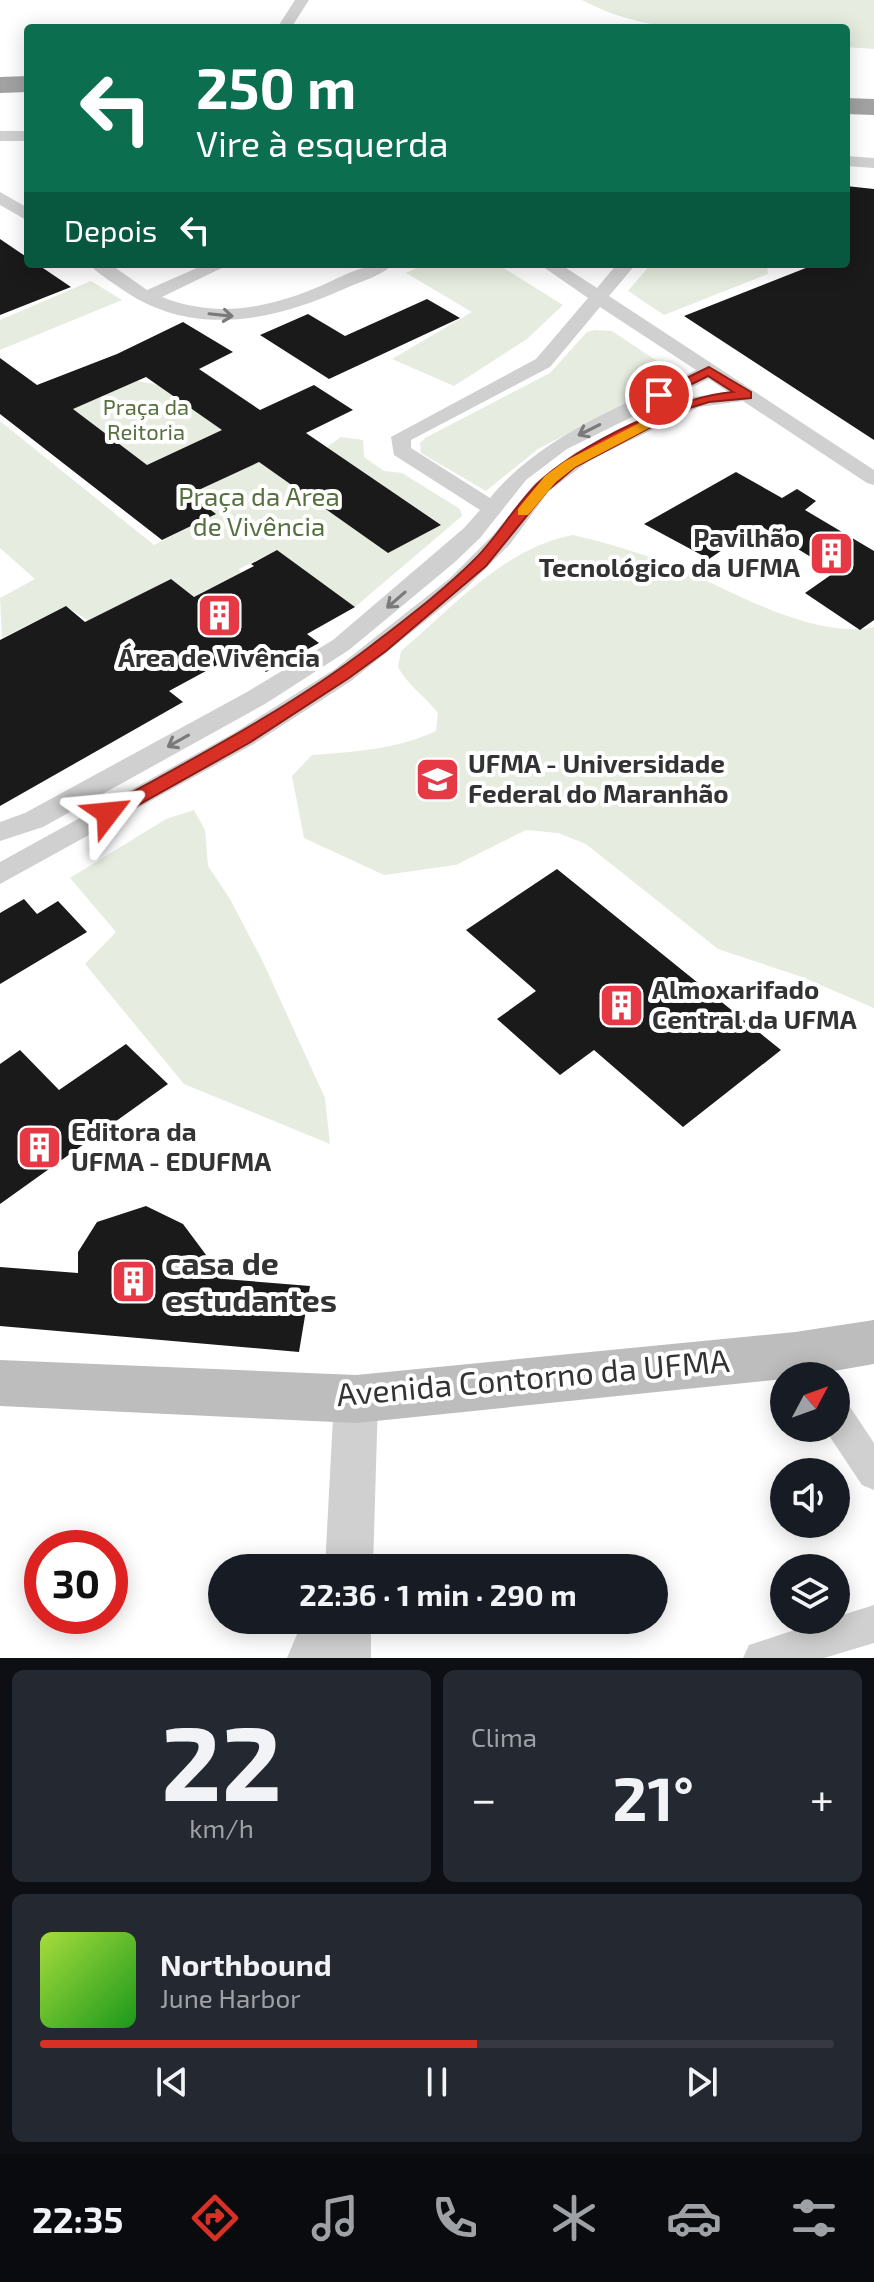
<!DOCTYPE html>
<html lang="pt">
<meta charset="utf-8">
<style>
body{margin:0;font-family:"Exo 2",sans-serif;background:#242831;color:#f1f3f6;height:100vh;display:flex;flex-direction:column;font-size:30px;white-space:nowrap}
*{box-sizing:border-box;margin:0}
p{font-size:26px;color:#9ea1a6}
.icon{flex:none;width:44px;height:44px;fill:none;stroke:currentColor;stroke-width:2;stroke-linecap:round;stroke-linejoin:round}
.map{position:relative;height:1658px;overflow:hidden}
.panel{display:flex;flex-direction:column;gap:12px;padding:12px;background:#0d0f14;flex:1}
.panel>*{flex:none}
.banner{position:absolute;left:24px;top:24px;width:826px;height:244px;border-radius:8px;box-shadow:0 4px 20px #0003;background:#0b6e4f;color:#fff;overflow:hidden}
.needle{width:52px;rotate:49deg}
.controls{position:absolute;left:770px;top:1362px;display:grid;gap:16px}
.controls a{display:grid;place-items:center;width:80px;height:80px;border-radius:50%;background:#171b24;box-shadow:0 4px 20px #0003;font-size:40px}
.speed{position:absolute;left:24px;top:1530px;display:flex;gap:16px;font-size:40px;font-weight:700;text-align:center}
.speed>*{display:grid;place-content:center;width:104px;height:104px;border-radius:50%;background:#171b24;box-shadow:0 4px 20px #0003;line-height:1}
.speed .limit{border:12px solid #d22;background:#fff;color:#111}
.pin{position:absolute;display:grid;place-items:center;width:68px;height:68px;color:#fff;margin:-34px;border:4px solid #fff;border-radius:50%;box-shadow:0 2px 8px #0007}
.me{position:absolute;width:88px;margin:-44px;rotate:61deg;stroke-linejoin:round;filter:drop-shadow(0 0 6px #0008)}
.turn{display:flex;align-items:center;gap:28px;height:168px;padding:0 40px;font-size:36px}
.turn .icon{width:104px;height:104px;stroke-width:2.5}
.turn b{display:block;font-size:56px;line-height:68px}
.then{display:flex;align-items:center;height:76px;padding:0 40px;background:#0003;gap:16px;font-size:30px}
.big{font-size:60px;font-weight:700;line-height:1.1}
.panel .card{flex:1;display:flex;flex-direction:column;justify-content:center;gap:12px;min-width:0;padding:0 28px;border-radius:12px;background:#242831}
.panel .dial{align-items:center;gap:0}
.dial b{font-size:104px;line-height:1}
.song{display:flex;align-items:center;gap:24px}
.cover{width:96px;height:96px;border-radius:12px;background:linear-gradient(135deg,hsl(80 70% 55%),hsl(120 70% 35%))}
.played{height:8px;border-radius:4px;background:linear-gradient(90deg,#d93025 55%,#363941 55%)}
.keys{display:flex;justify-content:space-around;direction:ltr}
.heat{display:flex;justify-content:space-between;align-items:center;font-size:44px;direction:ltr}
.panel .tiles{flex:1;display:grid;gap:12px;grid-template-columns:1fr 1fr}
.card:last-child{grid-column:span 2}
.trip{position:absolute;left:208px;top:1554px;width:460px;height:80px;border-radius:40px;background:#171b24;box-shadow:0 4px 20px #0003;font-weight:700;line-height:80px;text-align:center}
.tabs{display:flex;height:128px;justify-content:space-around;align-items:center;background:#090b0e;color:#9ea1a6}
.tabs .icon{width:56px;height:56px}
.tabs .on{color:#d93025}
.tabs b{font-size:36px;color:#f1f3f6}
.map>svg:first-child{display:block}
</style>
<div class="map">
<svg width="874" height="1658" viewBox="0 0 874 1658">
<rect width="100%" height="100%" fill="#fff"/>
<g fill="#e6ecdf">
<path d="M 582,0 L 874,0 L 874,49 L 846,47 L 846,28 C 759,28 661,43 582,0 Z"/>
<polygon points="425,264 497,264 563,305 527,339 454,386 392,359 472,312 406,273"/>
<polygon points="651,264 767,264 768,274 664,315 628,291"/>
<polygon points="91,281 122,300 0,350 0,320"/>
<polygon points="595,330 612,331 672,371 675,379 538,449 486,491 421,453 420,443 425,438 550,373 587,332"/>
<polygon points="137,381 163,386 222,430 147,465 72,409"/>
<polygon points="0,421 154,545 215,514 190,494 259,462 388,553 441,525 327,447 341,437 363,440 364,457 384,471 402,473 460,509 462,516 355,607 277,550 239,569 241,573 194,597 170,579 124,603 119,641 66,606 2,638 0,598 35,579 0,548"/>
<path d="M 573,535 C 608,543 644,554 678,568 C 732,591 814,640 874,627 L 874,1008 L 802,977 L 718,949 L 586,844 L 558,833 L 526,830 L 456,865 L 384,875 L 304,838 L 292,776 L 312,755 C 355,752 397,749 436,731 L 438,713 C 425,696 408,686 398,667 L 401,651 C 453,607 504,548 573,535 Z"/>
<polygon points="194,810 205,830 208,866 230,899 263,962 325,1098 330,1144 184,1084 85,964 116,932 70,878 166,819"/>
</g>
<g fill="#1a1a1a" fill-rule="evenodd">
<polygon points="846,186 874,189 874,440 684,316 816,264 846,264"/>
<polygon points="0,239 28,258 28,264 37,264 71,287 0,315"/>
<polygon points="427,299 460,318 329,379 260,335 308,314 345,336"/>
<path d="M 183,322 L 233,352 L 199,369 L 260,410 L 314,385 L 353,410 L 306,433 L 441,525 L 388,553 L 259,462 L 190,494 L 216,514 L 162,540 L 0,414 L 0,358 L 37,385 L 117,354 ZM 146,377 L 222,430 L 147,465 L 73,409 Z"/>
<polygon points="736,472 782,498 797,489 816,501 805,510 874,551 874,620 860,630 805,593 835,572 759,525 709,559 644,524"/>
<polygon points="277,550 355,607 307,634 319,643 266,672 241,652 169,691 183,702 0,806 0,640 66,606 85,622 171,579 194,597 254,566 251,564"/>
<polygon points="557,869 781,1050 683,1127 594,1050 560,1075 497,1019 536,991 466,930"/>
<polygon points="24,899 37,914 58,901 87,932 0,984 0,913"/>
<polygon points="126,1044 168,1084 0,1204 0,1064 20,1050 59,1090"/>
<polygon points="146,1206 183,1224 224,1279 310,1286 299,1352 0,1326 0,1267 78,1273 78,1252 97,1222"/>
</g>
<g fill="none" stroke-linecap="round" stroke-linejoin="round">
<g fill="#d0d0d0" fill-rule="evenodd">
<polygon points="295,0 309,0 291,28 277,28"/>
<rect x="0" y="131" width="28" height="10"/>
<polygon points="846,156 874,158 874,168 846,166"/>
<polygon points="0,192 28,208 28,221 0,205"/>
<path d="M 89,264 L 110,264 L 147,290 L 206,264 L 230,264 L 162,297 C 218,319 269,308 323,285 C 349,273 364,264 393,264 C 382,276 359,282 344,289 C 272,321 193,338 123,290 C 112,282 98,274 89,264 Z"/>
<path d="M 539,264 L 560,264 L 597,288 L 617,264 L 636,264 L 609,296 L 874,470 L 874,485 L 867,483 L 743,401 L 699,407 L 590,460 L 549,491 L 510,544 L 465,589 L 351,681 L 252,745 L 0,884 L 0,862 L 234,733 L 335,669 L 449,579 L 494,534 L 535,483 L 576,452 L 687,398 L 728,392 L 709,379 L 567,449 L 526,480 L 480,538 L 455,562 L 349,650 L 265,704 L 43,827 L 0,841 L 0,822 L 25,813 L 247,692 L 333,640 L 464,528 L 480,510 L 394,455 L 391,437 L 536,359 L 588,298 ZM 600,307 L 696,370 C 623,406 543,434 490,498 L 411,448 L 411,440 L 550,367 Z"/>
<polygon points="836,1400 848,1404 874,1443 874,1490 862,1485 824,1428 836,1428"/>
<polygon points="874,1605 874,1643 824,1658 743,1658 749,1645 825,1620 836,1620 836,1617"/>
</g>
<g fill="#d0d0d0" fill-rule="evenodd">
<polygon points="356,1378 372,1384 378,1399 373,1568 325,1568 334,1399 340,1384"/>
<polygon points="303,1620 371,1620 371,1658 287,1658"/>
</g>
<polygon fill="#bdbdbd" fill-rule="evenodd" points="874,1320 874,1364 805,1376 784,1376 784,1379 356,1423 0,1406 0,1360 356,1375 795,1332"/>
<g fill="#a2a2a2" fill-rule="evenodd">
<polygon points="28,76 28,92 0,93 0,77"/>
<polygon points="846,98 874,99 874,115 846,114"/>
</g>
</g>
<defs><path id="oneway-shaft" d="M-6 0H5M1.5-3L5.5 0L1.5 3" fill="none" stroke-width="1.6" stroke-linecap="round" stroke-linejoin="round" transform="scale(2)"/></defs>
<g stroke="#7a7a7a">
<use href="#oneway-shaft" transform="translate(221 315) rotate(6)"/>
<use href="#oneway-shaft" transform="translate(589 430) rotate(153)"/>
<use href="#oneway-shaft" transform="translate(396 600) rotate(139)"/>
<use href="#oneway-shaft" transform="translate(178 741) rotate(151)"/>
</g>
<path fill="#d93025" stroke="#8d1f18" stroke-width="2" d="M 709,367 L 751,392 L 751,398 L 709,402 L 683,410 L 575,467 L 547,491 L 486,566 L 386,651 L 349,678 L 249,743 L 115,818 L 102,818 L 99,813 L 102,809 C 194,758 289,709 372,645 C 407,618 444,590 475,559 C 498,536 514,507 537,484 C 576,446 679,396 733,392 L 708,376 L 664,398 L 652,395 Z"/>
<polygon fill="#f59e0b" points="665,410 672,414 670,417 575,467 556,482 528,515 518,515 518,509 545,476 565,461"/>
<defs>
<symbol id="building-square" viewBox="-11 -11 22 22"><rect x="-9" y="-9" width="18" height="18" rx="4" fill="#e63946" stroke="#fff"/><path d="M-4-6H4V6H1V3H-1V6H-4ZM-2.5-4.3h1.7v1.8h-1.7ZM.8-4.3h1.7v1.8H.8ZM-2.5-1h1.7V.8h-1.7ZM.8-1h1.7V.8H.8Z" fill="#fff"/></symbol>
<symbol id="university-square" viewBox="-11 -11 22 22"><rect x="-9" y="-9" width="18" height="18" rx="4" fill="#e63946" stroke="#fff"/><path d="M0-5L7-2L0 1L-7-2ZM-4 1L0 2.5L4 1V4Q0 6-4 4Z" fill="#fff"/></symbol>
</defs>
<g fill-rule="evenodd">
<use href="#building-square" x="806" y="528" width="51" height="51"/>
<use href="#building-square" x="194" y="590" width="51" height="51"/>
<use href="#university-square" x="412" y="754" width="51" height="51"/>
<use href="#building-square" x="596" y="980" width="51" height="51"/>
<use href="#building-square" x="14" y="1122" width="51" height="51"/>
<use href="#building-square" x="108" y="1256" width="51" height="51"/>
</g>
<g text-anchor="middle" stroke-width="8" stroke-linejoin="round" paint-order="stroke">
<g font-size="22" fill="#56703f" stroke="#fff">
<text x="146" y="415">Praça da<tspan x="146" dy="25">Reitoria</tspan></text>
</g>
<g font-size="26" fill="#56703f" stroke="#fff">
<text x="259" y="506">Praça da Area<tspan x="259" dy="30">de Vivência</tspan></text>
</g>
<g font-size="26" font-weight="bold" fill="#333" stroke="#fff" text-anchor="start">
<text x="800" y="547" text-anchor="end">Pavilhão<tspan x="800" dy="30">Tecnológico da UFMA</tspan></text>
<text x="219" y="667" text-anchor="middle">Área de Vivência</text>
<text x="468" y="773">UFMA - Universidade<tspan x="468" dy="30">Federal do Maranhão</tspan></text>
<text x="652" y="999">Almoxarifado<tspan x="652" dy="30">Central da UFMA</tspan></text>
<text x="71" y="1141">Editora da<tspan x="71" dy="30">UFMA - EDUFMA</tspan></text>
</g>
<g font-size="32" font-weight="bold" fill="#333" stroke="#fff" text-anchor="start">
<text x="165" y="1275">casa de<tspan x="165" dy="37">estudantes</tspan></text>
</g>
<g font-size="32" fill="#333" stroke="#fff">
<text transform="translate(533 1378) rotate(-5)" y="11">Avenida Contorno da UFMA</text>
</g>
</g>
</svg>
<div class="controls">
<a><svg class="needle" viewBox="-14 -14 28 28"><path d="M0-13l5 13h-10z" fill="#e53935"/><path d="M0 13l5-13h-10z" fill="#9ea1a6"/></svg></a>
<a><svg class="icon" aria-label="sound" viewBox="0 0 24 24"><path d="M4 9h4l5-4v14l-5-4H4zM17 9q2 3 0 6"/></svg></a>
<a><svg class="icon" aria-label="layers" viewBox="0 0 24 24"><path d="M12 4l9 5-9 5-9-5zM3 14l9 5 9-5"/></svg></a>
</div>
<div class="speed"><div class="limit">30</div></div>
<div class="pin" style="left:659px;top:395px;background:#d93025"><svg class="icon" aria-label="arrive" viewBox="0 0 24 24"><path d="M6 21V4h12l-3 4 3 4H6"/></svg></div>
<svg class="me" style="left:108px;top:813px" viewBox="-20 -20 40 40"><path d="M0-17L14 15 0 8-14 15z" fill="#d93025" stroke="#fff" stroke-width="4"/></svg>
<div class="trip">22:36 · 1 min · 290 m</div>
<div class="banner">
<div class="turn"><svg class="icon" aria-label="left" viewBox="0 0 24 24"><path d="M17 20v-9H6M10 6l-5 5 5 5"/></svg><div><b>250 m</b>Vire à esquerda</div></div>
<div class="then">Depois<svg class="icon" aria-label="left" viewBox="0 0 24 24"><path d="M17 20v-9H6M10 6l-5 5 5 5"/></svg></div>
</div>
</div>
<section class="panel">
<div class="tiles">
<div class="card dial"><b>22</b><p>km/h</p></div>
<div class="card"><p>Clima</p>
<div class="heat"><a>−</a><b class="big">21°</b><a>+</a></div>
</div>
<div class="card">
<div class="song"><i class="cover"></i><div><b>Northbound</b><p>June Harbor</p></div></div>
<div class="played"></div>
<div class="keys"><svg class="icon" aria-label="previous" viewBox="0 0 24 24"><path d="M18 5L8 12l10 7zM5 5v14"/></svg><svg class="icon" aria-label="pause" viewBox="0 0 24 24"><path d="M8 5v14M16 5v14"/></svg><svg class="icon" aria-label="next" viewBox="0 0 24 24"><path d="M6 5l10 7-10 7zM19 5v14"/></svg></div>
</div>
</div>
</section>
<nav class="tabs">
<b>22:35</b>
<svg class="icon on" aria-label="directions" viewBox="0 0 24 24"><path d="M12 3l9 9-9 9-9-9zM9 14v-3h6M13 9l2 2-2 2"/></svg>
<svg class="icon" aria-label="music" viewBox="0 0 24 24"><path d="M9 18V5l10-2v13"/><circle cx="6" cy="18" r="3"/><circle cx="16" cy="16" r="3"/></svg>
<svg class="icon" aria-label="phone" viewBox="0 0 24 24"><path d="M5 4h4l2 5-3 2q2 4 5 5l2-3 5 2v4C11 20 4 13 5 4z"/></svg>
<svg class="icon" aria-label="climate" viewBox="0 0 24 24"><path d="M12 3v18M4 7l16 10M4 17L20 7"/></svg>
<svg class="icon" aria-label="car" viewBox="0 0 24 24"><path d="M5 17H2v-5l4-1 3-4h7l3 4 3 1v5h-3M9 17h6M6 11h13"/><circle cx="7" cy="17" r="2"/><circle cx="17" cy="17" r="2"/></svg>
<svg class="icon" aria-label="filters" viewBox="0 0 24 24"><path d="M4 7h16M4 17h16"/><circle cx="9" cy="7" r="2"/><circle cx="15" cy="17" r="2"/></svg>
</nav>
